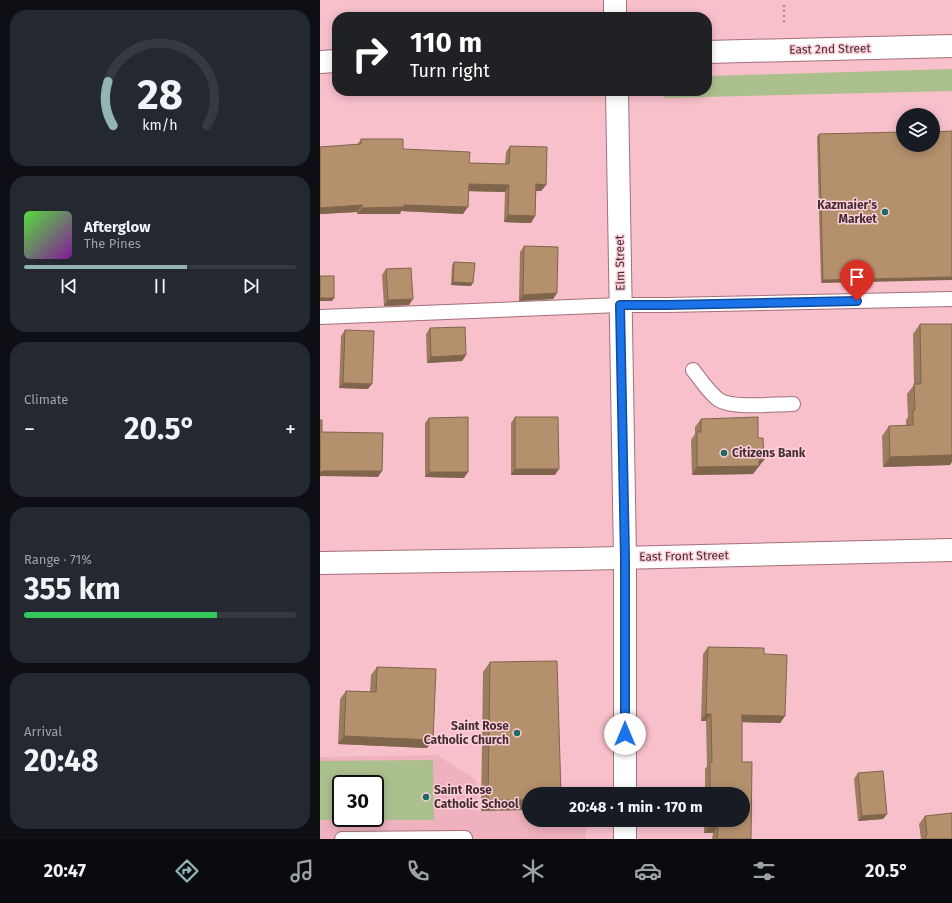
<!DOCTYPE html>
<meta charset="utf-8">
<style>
body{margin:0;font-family:"Fira Sans",sans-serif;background:#242831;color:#f1f3f6;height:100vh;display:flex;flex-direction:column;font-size:15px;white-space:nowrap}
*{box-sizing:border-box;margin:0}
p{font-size:13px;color:#9ea1a6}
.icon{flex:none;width:22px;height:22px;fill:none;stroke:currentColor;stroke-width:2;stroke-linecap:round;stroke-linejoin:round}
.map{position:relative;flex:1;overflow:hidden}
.sheet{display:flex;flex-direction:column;gap:10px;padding:10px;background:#0d0f14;width:320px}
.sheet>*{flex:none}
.top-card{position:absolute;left:12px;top:12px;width:380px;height:84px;border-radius:16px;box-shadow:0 2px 10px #0003;background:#202124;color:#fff;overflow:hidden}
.tools{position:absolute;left:576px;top:108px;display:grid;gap:8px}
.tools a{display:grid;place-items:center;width:44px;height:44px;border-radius:50%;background:#171b24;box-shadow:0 2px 10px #0003;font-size:20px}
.speed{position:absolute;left:12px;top:775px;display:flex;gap:8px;font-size:20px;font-weight:700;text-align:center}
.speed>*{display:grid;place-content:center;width:52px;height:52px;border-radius:50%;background:#171b24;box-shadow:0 2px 10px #0003;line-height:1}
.speed .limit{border:2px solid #111;border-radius:6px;background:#fff;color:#111}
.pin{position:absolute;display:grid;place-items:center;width:34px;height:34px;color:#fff;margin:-41px -17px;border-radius:50% 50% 50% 0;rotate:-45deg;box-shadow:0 0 4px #0007}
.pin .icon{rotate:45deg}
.me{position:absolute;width:44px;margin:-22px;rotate:0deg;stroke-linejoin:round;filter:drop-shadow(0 0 3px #0008)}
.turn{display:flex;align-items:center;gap:14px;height:84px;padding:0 12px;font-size:18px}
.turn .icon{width:52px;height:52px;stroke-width:2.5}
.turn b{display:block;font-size:28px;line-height:34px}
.big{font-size:30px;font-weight:700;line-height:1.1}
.sheet .tile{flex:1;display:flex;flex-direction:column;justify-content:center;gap:6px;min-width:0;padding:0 14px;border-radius:16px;background:#242831}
.sheet .dial{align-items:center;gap:0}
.dial svg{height:104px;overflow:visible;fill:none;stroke:#363941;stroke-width:7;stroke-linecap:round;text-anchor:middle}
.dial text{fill:#f1f3f6;stroke:none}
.song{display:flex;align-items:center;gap:12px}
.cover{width:48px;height:48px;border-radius:6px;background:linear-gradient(135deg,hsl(110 70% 55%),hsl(290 70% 35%))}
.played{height:4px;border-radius:2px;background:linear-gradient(90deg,#92b5b3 60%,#363941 60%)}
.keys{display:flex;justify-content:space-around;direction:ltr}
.heat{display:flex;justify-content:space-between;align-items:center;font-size:22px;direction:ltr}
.charge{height:6px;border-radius:3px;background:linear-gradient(90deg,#34c759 71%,#363941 0)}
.trip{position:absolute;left:202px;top:787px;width:228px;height:40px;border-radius:20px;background:#171b24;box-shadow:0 2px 10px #0003;font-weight:700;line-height:40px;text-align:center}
.menu{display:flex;height:64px;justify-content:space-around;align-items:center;background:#090b0e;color:#9ea1a6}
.menu .icon{width:28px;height:28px}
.menu .selected{color:#92b5b3}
.menu b{font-size:18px;color:#f1f3f6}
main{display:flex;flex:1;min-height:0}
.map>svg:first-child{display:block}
</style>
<main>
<section class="sheet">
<div class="tile dial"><svg viewBox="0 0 100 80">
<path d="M14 69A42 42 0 1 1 86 69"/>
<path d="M14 69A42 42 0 0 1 10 35" stroke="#92b5b3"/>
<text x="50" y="56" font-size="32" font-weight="700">28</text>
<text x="50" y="72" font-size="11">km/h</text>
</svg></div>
<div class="tile">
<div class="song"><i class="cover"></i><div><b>Afterglow</b><p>The Pines</p></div></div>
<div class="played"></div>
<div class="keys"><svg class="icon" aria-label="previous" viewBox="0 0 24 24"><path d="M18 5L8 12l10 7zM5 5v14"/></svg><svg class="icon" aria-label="pause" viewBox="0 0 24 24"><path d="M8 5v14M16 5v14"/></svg><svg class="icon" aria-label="next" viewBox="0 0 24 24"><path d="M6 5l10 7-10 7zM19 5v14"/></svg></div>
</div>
<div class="tile"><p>Climate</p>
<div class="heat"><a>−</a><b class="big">20.5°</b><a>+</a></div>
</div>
<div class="tile"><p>Range · 71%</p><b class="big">355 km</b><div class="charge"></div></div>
<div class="tile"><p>Arrival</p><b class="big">20:48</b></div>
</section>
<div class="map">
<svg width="632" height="839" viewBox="0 0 632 839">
<rect width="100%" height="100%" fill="#f8c0cb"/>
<path fill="#efb1bd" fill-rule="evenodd" d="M 117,755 L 156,780 L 157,811 L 209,810 L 209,820 L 266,820 L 266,839 L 0,839 L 0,757 ZM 21,784 L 55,784 L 55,818 L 21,818 Z"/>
<g fill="#acc08e" fill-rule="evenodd">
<polygon points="632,69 632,91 344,98 344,91 387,91 387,76"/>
<path d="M 113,760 L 114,820 L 0,820 L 0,761 ZM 21,784 L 55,784 L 55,818 L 21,818 Z"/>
</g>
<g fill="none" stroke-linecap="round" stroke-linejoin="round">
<defs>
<g id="service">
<polyline points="0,317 300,305 347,305 632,299"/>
<path d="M 373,370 C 381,380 389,393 399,400 C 414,409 455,404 473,404"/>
<polyline points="22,839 145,838"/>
</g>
<g id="minor">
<polyline points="295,0 295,17"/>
<polyline points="387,52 632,46"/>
<polyline points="0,62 17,61"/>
<polyline points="297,91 305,558 305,794"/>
<polyline points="305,839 305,820"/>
</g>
<polyline id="secondary" points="0,563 257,559 632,550"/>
</defs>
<use href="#service" stroke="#a3707b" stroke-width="16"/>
<use href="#minor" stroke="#a3707b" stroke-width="24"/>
<use href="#secondary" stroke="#a3707b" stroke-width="24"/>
<polyline stroke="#b38891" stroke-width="2.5" stroke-dasharray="2 3" stroke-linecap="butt" points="464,5 464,23"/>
<use href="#service" stroke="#fff" stroke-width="14"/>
<use href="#minor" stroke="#fff" stroke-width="22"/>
<use href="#secondary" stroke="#fff" stroke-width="22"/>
</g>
<g fill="#9b7c5e">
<polygon points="499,134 613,145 501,283 497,137"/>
<polygon points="41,139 83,149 149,163 185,164 186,152 190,146 226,185 221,191 216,191 215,216 211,223 184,222 185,192 148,191 143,214 81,211 80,214 37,214 37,212 0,214 0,147 37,145"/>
<polygon points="204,246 237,293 233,299 199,301 200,252"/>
<polygon points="134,262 151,286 131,285 132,265"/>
<polygon points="66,269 89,305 64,306 62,275"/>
<polygon points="600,324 630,465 563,467 562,436 569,426 586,426 586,420 588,417 587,394 594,385 593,334"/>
<polygon points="110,328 146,355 142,361 107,363 106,334"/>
<polygon points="25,330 48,389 19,388 21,336"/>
<polygon points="195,417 235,475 191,475 191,423"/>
<polygon points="109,418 144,478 105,477 105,423"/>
<polygon points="381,419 438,468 437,468 433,474 372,475 371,440 375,434 375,427"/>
<polygon points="388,647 444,654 465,716 460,723 422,722 422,762 431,839 392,839 393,833 384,833 384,820 423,820 423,794 385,794 385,769 387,766 386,721 381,721 383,654"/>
<polygon points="170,662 241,794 161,811 163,672"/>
<polygon points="57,667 113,740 107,748 18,744 20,699 26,691 50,692 51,675"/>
<polygon points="538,773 567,814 563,819 538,821 534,779"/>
<polygon points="605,816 632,839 601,839 599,824"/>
</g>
<g fill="#7e654c">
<polygon points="149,184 189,185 185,192 144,191"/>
<polygon points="216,184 226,185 221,191 212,191"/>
<polygon points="42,205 37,212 0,214 0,208"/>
<polygon points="84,205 148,207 143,214 81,211 80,214 37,214 42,208"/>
<polygon points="188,215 215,216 211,223 184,222"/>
<polygon points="632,277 632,280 501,283 503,280"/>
<polygon points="133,282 153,283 151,286 131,285"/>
<polygon points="237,293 233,299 199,301 203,295"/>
<polygon points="0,298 14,298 12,301 0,301"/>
<polygon points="93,299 89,305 64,306 68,300"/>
<polygon points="146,355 142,361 107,363 111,357"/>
<polygon points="23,383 52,384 48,389 19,388"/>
<polygon points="632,455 632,462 630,465 563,467 570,457"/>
<polygon points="439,460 444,460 433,474 372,475 377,467"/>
<polygon points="195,469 239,469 235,475 191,475"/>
<polygon points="3,471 62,471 58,477 1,476 0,477 0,472"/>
<polygon points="109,472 148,472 144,478 105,477"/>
<polygon points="386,714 391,714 386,721 381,721"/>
<polygon points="422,715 465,716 460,723 416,722"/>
<polygon points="24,736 113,740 107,748 18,744"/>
<polygon points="168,800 209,800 209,810 161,811"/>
<polygon points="567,814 563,819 538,821 542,816"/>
<polygon points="390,826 398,826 393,833 384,833"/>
</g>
<g fill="#b4906d" stroke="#7e654c">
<polygon points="632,131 632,277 503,280 499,134 583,132 583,145 613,145 613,132"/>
<polygon points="41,139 83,139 83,149 150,152 149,163 189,164 190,146 227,147 226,185 216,184 215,216 188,215 189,185 149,184 148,207 84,205 84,207 42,208 42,205 0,208 0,147 41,144"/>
<polygon points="204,246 238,247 237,293 203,295"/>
<polygon points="134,262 155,263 153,283 133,282"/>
<polygon points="91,268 93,299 68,300 66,269"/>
<rect x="0" y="276" width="14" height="22"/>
<polygon points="600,324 632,324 632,455 570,457 569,426 593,425 593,410 595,410 594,384 601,384"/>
<polygon points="145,327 146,355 111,357 110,328"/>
<polygon points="25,330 54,331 52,384 23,383"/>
<polygon points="148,417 148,472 109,472 109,418"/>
<polygon points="195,417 238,417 239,469 195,469"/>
<polygon points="438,417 438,438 443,438 444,460 439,460 439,466 377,467 377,432 381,432 381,419"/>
<polygon points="0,420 2,420 2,432 63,433 62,471 3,471 3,472 0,472"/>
<polygon points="388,647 444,648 444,654 467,655 465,716 422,715 422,762 432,762 431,839 397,839 398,826 390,826 390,820 423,820 423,794 390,794 390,762 392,762 391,714 386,714"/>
<polygon points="237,661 241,794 209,794 209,800 168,800 170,662"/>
<polygon points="57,667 116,669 113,740 24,736 26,691 56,692"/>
<polygon points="563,771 567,814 542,816 538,773"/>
<polygon points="632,813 632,839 605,839 607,834 605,816"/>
</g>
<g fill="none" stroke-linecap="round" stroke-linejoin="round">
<defs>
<polyline id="route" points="305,734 305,558 300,305 347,305 537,301"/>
</defs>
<use href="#route" stroke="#114b97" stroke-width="10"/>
<use href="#route" stroke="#1a73e8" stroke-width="7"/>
</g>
<g fill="#1e6961" stroke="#fed0d9" stroke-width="1.5">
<circle cx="565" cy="212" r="4"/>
<circle cx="404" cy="453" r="4"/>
<circle cx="197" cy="733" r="4"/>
<circle cx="106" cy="797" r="4"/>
</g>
<g text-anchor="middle" stroke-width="3" stroke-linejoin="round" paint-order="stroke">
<g font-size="12" fill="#432d32" stroke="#fed0d9">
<text transform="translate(510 49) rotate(-1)" y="4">East 2nd Street</text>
<text transform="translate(300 263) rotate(-91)" y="4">Elm Street</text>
<text transform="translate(364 556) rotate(-1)" y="4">East Front Street</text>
</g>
<g font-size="12" font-weight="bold" fill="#432d32" stroke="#fed0d9" text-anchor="end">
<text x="557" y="209">Kazmaier's<tspan x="557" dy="14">Market</tspan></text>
<text x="412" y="457" text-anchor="start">Citizens Bank</text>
<text x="189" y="730">Saint Rose<tspan x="189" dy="14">Catholic Church</tspan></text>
<text x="114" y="794" text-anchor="start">Saint Rose<tspan x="114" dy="14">Catholic School</tspan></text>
</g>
</g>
</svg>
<div class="tools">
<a><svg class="icon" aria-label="layers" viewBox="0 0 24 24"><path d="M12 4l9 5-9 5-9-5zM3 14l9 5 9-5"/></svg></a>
</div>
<div class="speed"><div class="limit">30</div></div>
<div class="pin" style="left:537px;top:301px;background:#d93025"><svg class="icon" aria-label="arrive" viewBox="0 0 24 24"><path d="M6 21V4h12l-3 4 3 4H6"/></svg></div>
<svg class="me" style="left:305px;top:734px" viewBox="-20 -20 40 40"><circle r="19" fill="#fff"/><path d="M0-13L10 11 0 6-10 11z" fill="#1a73e8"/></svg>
<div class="trip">20:48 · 1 min · 170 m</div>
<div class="top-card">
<div class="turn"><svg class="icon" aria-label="right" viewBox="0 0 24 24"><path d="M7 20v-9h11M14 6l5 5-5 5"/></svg><div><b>110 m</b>Turn right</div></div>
</div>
</div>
</main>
<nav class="menu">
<b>20:47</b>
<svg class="icon selected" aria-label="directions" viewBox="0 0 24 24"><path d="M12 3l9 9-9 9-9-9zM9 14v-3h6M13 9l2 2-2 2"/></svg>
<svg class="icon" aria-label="music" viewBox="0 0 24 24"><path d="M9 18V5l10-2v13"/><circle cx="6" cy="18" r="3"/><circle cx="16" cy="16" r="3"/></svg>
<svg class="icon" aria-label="phone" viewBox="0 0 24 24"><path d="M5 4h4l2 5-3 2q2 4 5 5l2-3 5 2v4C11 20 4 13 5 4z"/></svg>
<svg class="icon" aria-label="climate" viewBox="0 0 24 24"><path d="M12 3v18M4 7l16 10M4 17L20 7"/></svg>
<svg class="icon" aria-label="car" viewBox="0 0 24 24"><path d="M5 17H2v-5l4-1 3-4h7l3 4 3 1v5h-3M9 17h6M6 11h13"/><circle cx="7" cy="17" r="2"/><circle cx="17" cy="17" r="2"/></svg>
<svg class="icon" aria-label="filters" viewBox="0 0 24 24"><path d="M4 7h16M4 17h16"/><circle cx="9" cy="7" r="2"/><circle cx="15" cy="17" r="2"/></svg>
<b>20.5°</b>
</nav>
